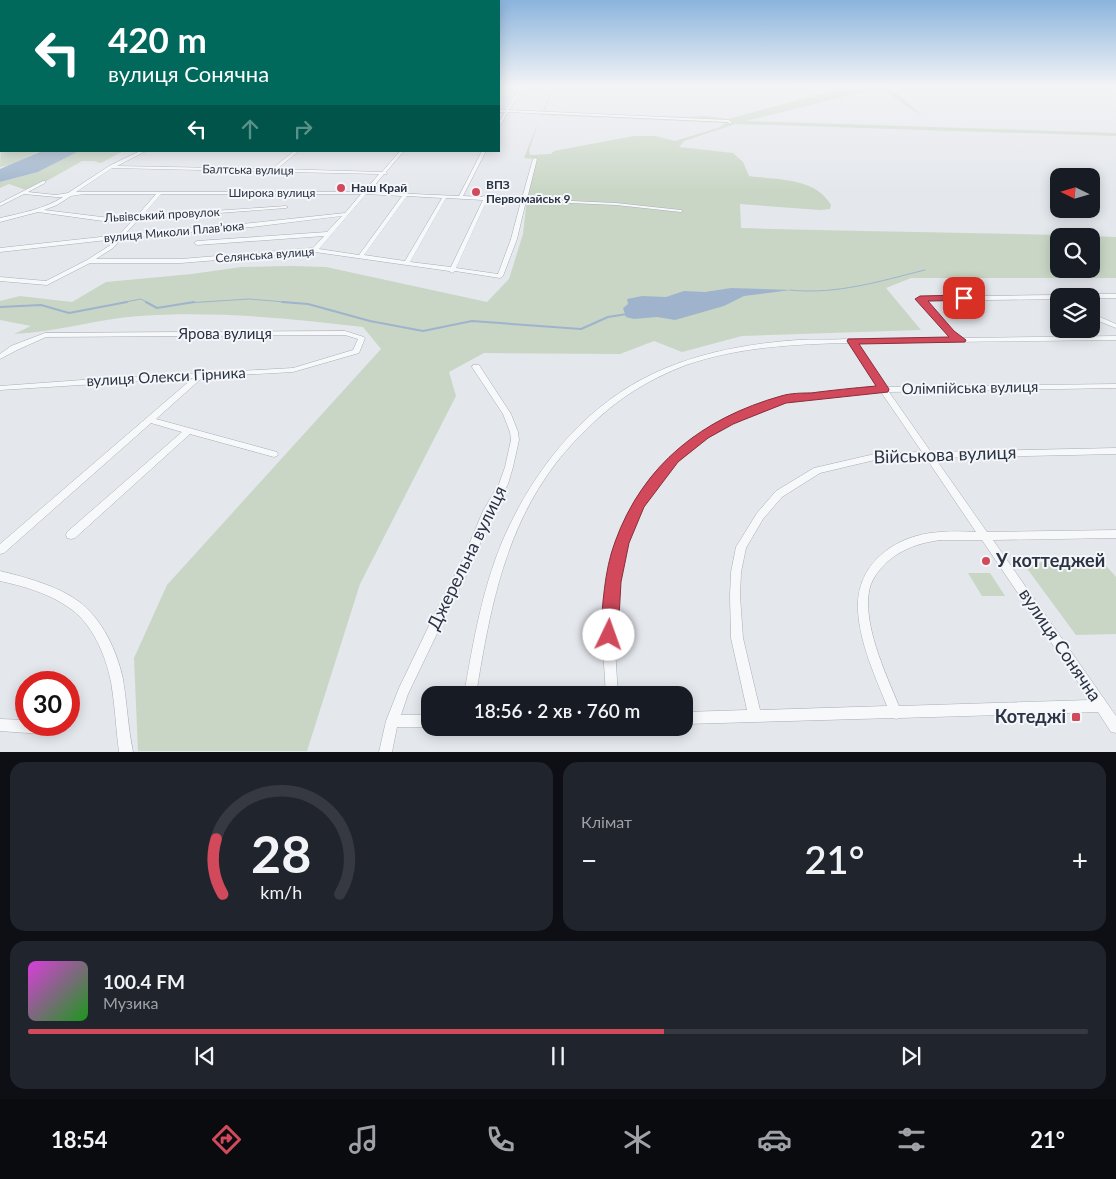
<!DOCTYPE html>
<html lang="uk">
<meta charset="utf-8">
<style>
body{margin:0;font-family:Lato,sans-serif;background:#20242c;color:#f1f3f6;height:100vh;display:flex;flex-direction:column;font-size:19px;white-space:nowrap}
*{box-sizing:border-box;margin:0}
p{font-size:16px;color:#9ea1a6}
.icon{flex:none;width:28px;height:28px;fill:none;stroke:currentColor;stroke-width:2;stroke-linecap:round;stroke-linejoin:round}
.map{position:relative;height:752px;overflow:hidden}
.details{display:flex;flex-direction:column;gap:10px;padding:10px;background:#0d0f14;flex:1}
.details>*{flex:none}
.guide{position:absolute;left:0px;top:0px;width:500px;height:152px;box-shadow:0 2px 12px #0003;background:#00695c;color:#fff;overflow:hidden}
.needle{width:32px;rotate:275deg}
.fabs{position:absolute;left:1050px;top:168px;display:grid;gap:10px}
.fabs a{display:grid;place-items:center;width:50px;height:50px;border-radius:10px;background:#171b24;box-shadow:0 2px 12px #0003;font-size:25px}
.speed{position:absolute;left:15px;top:671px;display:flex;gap:10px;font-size:25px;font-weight:700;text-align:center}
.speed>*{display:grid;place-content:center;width:65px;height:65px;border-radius:50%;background:#171b24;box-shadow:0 2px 12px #0003;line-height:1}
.speed .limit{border:8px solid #d22;background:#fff;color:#111}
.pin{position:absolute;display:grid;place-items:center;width:42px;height:42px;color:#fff;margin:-21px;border-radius:10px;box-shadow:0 2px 8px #0006}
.me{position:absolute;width:55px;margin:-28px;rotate:3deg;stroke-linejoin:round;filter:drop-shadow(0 0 4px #0008)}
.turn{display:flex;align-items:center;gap:18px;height:105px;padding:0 25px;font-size:22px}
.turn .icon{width:65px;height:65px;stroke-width:2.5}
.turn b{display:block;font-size:35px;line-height:42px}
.lanes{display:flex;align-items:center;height:48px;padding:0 25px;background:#0003;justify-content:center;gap:25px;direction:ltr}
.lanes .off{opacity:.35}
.big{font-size:38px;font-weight:600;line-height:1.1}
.details .card{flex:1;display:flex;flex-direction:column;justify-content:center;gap:8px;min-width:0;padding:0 18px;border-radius:15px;background:#20242c}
.details .dial{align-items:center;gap:0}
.dial svg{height:130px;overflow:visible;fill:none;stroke:#363941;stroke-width:7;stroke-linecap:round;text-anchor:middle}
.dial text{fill:#f1f3f6;stroke:none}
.song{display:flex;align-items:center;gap:15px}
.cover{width:60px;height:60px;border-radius:8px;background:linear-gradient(135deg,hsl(300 70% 55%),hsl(120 70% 35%))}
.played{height:5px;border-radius:2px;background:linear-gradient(90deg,#d1495b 60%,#363941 60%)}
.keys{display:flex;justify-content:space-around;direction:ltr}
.heat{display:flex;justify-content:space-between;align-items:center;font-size:28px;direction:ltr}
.details .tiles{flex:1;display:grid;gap:10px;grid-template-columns:1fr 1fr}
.card:last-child{grid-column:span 2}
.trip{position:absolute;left:421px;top:686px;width:272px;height:50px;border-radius:15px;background:#171b24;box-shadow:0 2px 12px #0003;font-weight:600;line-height:50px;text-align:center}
.tabs{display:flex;height:80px;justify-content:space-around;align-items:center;background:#090b0e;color:#9ea1a6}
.tabs .icon{width:35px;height:35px}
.tabs .on{color:#d1495b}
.tabs b{font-size:22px;color:#f1f3f6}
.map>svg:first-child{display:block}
</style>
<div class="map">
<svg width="1116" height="752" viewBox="0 0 1116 752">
<rect width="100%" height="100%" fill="#e4e7ec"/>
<g fill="#c9d6c5" fill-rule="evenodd">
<path d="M 553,86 L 554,86 L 544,112 L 685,117 L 707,116 L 728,119 L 835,90 L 765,86 L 891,86 L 888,88 L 898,94 L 923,117 L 880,88 L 746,121 L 1116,133 L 1116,136 L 735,124 L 684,141 L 679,147 L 733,153 L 743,162 L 749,176 C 777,180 815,177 831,205 L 830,209 L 820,210 L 740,204 L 741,228 C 866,232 991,232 1116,237 L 1116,278 L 911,278 L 886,288 L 921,330 L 742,336 L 682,352 L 654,341 L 620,354 L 484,353 L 449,372 L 456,396 L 360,584 L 307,751 L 138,751 L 134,658 L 167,585 L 381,349 L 363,327 C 289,318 214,311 139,316 C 97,319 57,332 14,334 L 31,326 L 0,320 L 0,301 L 20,296 L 72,302 L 106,282 L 192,274 L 241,267 L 290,266 L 326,267 L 487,302 L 509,279 L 523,234 L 527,198 L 536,159 L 524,158 ZM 543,115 L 726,123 L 718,128 L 675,141 L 655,136 L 634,136 L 554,151 L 551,154 L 530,155 L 529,150 L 540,118 ZM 1059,236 L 1091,236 L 1091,269 L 1059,269 Z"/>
<polygon points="1,145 1,151 40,151 11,165 0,167"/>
<polygon points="79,151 123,151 101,163 94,161 82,161 29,191 9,184 0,188 0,182 38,172"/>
<polygon points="1101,560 1116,577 1116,634 1076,635 1023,563"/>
<polygon points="968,573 990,573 1005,596 982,596"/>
</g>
<g fill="#9fb4cc">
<polygon points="42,151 79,151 38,172 0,182 0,169"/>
<polygon points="731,288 791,290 744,296 724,306 675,320 657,317 634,319 626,317 623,308 628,304 627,299 642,296 666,297 684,291 705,292"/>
</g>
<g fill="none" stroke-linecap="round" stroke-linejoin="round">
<g stroke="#9fb4cc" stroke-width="1">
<path d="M 790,290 C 837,295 880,281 925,270"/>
<polyline points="120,303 141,299 148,303"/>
<polyline points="187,303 249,299 297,303"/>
</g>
<g stroke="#9fb4cc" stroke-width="2">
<polyline points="146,302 157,308 194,302"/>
<polyline points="282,302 308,304 370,321 423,331 472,321 581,329 608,317 627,314"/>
<polyline points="0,307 41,305 69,313 127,302"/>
</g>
<defs>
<g id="minor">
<polygon points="521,86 524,86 509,110 729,120 732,123 730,124 728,122 508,112 500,126 499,126 499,122 505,112 499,112 499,110 506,110"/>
<path d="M 140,151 L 146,151 L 117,166 L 272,169 L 294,151 L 299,151 L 277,169 L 382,172 L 400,151 L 404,151 L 386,172 L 387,174 L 384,174 L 369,192 L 459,196 L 482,151 L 486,151 L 463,196 L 482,197 L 484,196 L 486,197 L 522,198 L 533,159 L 535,158 L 537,159 L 527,199 L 616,203 L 681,210 L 683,211 L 681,212 L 616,205 L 526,201 L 517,239 L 503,276 L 500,278 L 455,271 L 452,273 L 449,271 L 315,252 L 181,263 L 90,263 L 47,285 L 0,281 L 0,277 L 46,281 L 87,260 L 109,246 L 116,239 L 0,252 L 0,248 L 119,235 L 133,220 L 110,222 L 38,212 L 0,222 L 0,218 C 22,213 44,209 63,197 L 56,197 L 24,194 L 0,206 L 0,203 L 43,181 L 45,181 L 45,183 L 28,192 L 56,195 L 68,193 L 109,166 ZM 112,168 L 379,174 L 364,192 L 76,192 ZM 84,194 L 156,194 L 136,217 L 110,218 L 44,210 L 57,205 L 71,196 ZM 161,194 L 361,194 L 345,213 L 252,223 L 125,234 L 139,219 L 286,208 L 288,207 L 286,206 L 142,216 ZM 366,194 L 402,196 L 359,255 L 319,249 ZM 407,196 L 442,198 L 405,261 L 364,255 ZM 446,198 L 483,200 L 451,267 L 410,262 ZM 487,200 L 521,201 L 511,239 L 498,274 L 456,268 ZM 342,216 L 327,232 L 197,241 L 194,243 L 197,245 L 324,236 L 313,248 L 181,259 L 96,259 L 113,248 L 122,238 L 252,227 Z"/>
<polygon points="1091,294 1116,294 1116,298 1091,298 1091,296 1088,296"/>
<path d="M 1059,295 L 1062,296 L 1059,296 L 1059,299 L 925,301 L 952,332 L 962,338 L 1116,336 L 1116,340 L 857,343 L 886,387 L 1116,384 L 1116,388 L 889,392 L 931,452 L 1116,448 L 1116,454 L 935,458 L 987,532 L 1116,530 L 1116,538 L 993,540 L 1116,716 L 1116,733 L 1111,732 L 1098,712 L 899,718 L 896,719 L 894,718 L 685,724 L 685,712 L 747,710 L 731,638 L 730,596 L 731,572 L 736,547 L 757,513 L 776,491 L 814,468 L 879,453 L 922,452 L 881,392 L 808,398 L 782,402 L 754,414 L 711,436 L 677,462 L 651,493 L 634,526 L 622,564 L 616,605 L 615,649 L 618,695 L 606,695 L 603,649 L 605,605 L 612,564 L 624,525 L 645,488 L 671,458 L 705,432 L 748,410 L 776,398 L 808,393 L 878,388 L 850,343 C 795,344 738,347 686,365 C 649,379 615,400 588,428 C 572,443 558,459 546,477 C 502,541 488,620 476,695 L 464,695 C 473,643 482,590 502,542 C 534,467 589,399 666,368 C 707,351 754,343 798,340 C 815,339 831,340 847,339 C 882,338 918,338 953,338 L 948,334 L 918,300 L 918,298 L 920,297 ZM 926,458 L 976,532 C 961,531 945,531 930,533 C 889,539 855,568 858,611 C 860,644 875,676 887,706 L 760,710 L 743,638 L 740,596 L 741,572 L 746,548 L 763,519 L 782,497 L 820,473 L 879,459 ZM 940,540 L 982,540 L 1090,700 L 899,706 C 886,674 861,622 870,587 C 873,577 880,569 887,562 C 903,548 920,543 940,540 Z"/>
<polygon points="1091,313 1116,324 1116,328 1091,318"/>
<polygon points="345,331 364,337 365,338 359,353 293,372 203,377 156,419 277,452 278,454 277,456 274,457 190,434 75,538 71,539 67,538 66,535 67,532 182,432 151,423 4,553 0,554 0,544 193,378 0,390 0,386 96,379 293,368 353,350 358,339 345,335 46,337 17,350 0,359 0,354 11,346 45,333"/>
<polygon points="473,365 479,365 511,414 518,432 519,440 513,467 508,484 493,512 471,566 445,617 408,694 401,715 430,715 430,727 397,727 392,752 379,752 386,721 399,688 437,609 461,564 483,511 499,484 505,467 511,440 510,432 503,414 472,367"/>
<path d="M 0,571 C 25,577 58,586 78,601 C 102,618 117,651 123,679 C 127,703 128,728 133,752 L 119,752 C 116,729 115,705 111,682 C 106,656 92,622 68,607 C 48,593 23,586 0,581 Z"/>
<polygon points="0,719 26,720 26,725 47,725 48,728 47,733 42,734 0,731"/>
</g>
</defs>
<use href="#minor" stroke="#a9aeb7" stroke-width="1"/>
<use href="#minor" fill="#f7f8fa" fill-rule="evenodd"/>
</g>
<linearGradient id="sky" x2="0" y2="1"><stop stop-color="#8bb4dd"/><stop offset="0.45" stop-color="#f3f4f6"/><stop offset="1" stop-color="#f3f4f6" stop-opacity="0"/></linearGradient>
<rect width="1116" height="191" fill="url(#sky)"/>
<path fill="#d1495b" stroke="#882f3b" d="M 964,295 L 968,296 L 968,300 L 928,301 L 954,331 L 966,340 L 965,342 L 859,344 L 889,389 L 888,392 L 786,403 L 733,424 L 708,438 L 678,462 L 644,507 L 629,543 L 621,582 L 618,635 L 615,641 L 609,644 L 603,641 L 600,635 C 603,605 604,571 615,542 C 643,464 703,418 781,396 C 791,393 802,393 811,393 C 833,390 854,388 876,386 L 847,341 L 848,339 L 949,337 L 915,299 L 920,296 Z"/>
<g fill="#d1495b" stroke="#f4f6f9" stroke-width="2">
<circle cx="341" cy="188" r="5"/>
<circle cx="476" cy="192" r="5"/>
<circle cx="986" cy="561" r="5"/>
<rect x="1071" y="712" width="10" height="10" rx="2.5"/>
</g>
<g text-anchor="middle" stroke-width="4" stroke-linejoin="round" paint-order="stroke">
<g font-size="12" fill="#2b3445" stroke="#f4f6f9">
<text transform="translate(248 170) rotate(1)" y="4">Балтська вулиця</text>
<text x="272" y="197">Широка вулиця</text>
<text transform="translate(162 215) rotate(-3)" y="4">Львівський провулок</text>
<text transform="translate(174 232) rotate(-5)" y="4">вулиця Миколи Плавʼюка</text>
<text transform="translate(265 255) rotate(-4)" y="4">Селянська вулиця</text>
</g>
<g font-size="12" font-weight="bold" fill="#2b3445" stroke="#f4f6f9" text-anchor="start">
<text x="486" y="189">ВПЗ<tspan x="486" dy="14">Первомайськ 9</tspan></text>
<text x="351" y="192">Наш Край</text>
</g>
<g font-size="15" fill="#2b3445" stroke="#f4f6f9">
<text x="225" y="339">Ярова вулиця</text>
<text transform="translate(166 377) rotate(-3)" y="5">вулиця Олекси Гірника</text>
<text transform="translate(970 388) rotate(-1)" y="5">Олімпійська вулиця</text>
</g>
<g font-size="18" fill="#2b3445" stroke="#f4f6f9">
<text transform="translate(945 455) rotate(-2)" y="6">Військова вулиця</text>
<text transform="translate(467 558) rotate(-64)" y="6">Джерельна вулиця</text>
<text transform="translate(1060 645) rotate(56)" y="6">вулиця Сонячна</text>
</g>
<g font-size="18" font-weight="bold" fill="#2b3445" stroke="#f4f6f9" text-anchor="start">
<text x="996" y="567">У коттеджей</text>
<text x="1066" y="723" text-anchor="end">Котеджі</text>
</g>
</g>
</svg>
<div class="fabs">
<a><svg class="needle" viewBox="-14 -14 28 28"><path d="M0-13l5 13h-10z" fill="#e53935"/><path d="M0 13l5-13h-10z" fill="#9ea1a6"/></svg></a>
<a><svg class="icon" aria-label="search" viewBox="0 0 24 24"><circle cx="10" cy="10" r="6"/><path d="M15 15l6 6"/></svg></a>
<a><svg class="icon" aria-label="layers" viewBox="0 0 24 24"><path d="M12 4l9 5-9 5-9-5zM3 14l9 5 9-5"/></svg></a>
</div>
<div class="speed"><div class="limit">30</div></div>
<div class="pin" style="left:964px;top:298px;background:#d93025"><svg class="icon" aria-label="arrive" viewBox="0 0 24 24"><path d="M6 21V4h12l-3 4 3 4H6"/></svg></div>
<svg class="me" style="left:609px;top:635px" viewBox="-20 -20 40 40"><circle r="19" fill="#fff"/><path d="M0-13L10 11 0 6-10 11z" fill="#d1495b"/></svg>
<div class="trip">18:56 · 2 хв · 760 m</div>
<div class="guide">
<div class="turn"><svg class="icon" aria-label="left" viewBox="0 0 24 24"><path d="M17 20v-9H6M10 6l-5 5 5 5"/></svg><div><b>420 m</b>вулиця Сонячна</div></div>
<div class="lanes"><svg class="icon" aria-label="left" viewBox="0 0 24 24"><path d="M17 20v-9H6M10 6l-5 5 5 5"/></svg><svg class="icon off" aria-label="ahead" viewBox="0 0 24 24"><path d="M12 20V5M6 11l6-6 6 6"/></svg><svg class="icon off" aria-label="right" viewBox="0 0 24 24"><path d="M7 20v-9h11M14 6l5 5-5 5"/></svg></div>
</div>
</div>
<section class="details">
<div class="tiles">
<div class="card dial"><svg viewBox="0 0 100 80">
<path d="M14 69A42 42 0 1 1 86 69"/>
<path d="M14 69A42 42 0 0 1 10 35" stroke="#d1495b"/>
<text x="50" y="56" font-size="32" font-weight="700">28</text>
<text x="50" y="72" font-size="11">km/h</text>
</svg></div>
<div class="card"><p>Клімат</p>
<div class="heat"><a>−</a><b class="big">21°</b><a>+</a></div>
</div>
<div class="card">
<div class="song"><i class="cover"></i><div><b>100.4 FM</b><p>Музика</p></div></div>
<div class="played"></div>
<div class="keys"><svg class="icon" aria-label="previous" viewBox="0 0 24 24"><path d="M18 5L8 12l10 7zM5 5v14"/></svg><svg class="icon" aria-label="pause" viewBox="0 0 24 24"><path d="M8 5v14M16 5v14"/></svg><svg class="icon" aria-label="next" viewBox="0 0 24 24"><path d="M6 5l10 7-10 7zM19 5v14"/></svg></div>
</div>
</div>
</section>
<nav class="tabs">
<b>18:54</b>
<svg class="icon on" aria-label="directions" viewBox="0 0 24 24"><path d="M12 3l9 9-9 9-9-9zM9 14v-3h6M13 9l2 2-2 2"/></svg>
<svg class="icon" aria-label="music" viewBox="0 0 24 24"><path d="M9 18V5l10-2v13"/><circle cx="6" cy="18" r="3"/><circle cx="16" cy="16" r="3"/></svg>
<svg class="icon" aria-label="phone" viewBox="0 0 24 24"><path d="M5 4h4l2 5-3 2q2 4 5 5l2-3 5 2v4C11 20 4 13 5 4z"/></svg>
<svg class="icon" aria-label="climate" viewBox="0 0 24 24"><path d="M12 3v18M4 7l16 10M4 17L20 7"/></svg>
<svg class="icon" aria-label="car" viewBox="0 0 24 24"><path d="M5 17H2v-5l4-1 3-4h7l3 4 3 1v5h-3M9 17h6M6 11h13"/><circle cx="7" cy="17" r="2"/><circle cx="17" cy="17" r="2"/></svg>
<svg class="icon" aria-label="filters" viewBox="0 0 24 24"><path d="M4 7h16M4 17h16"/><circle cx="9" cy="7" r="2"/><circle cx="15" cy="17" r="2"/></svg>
<b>21°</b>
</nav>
